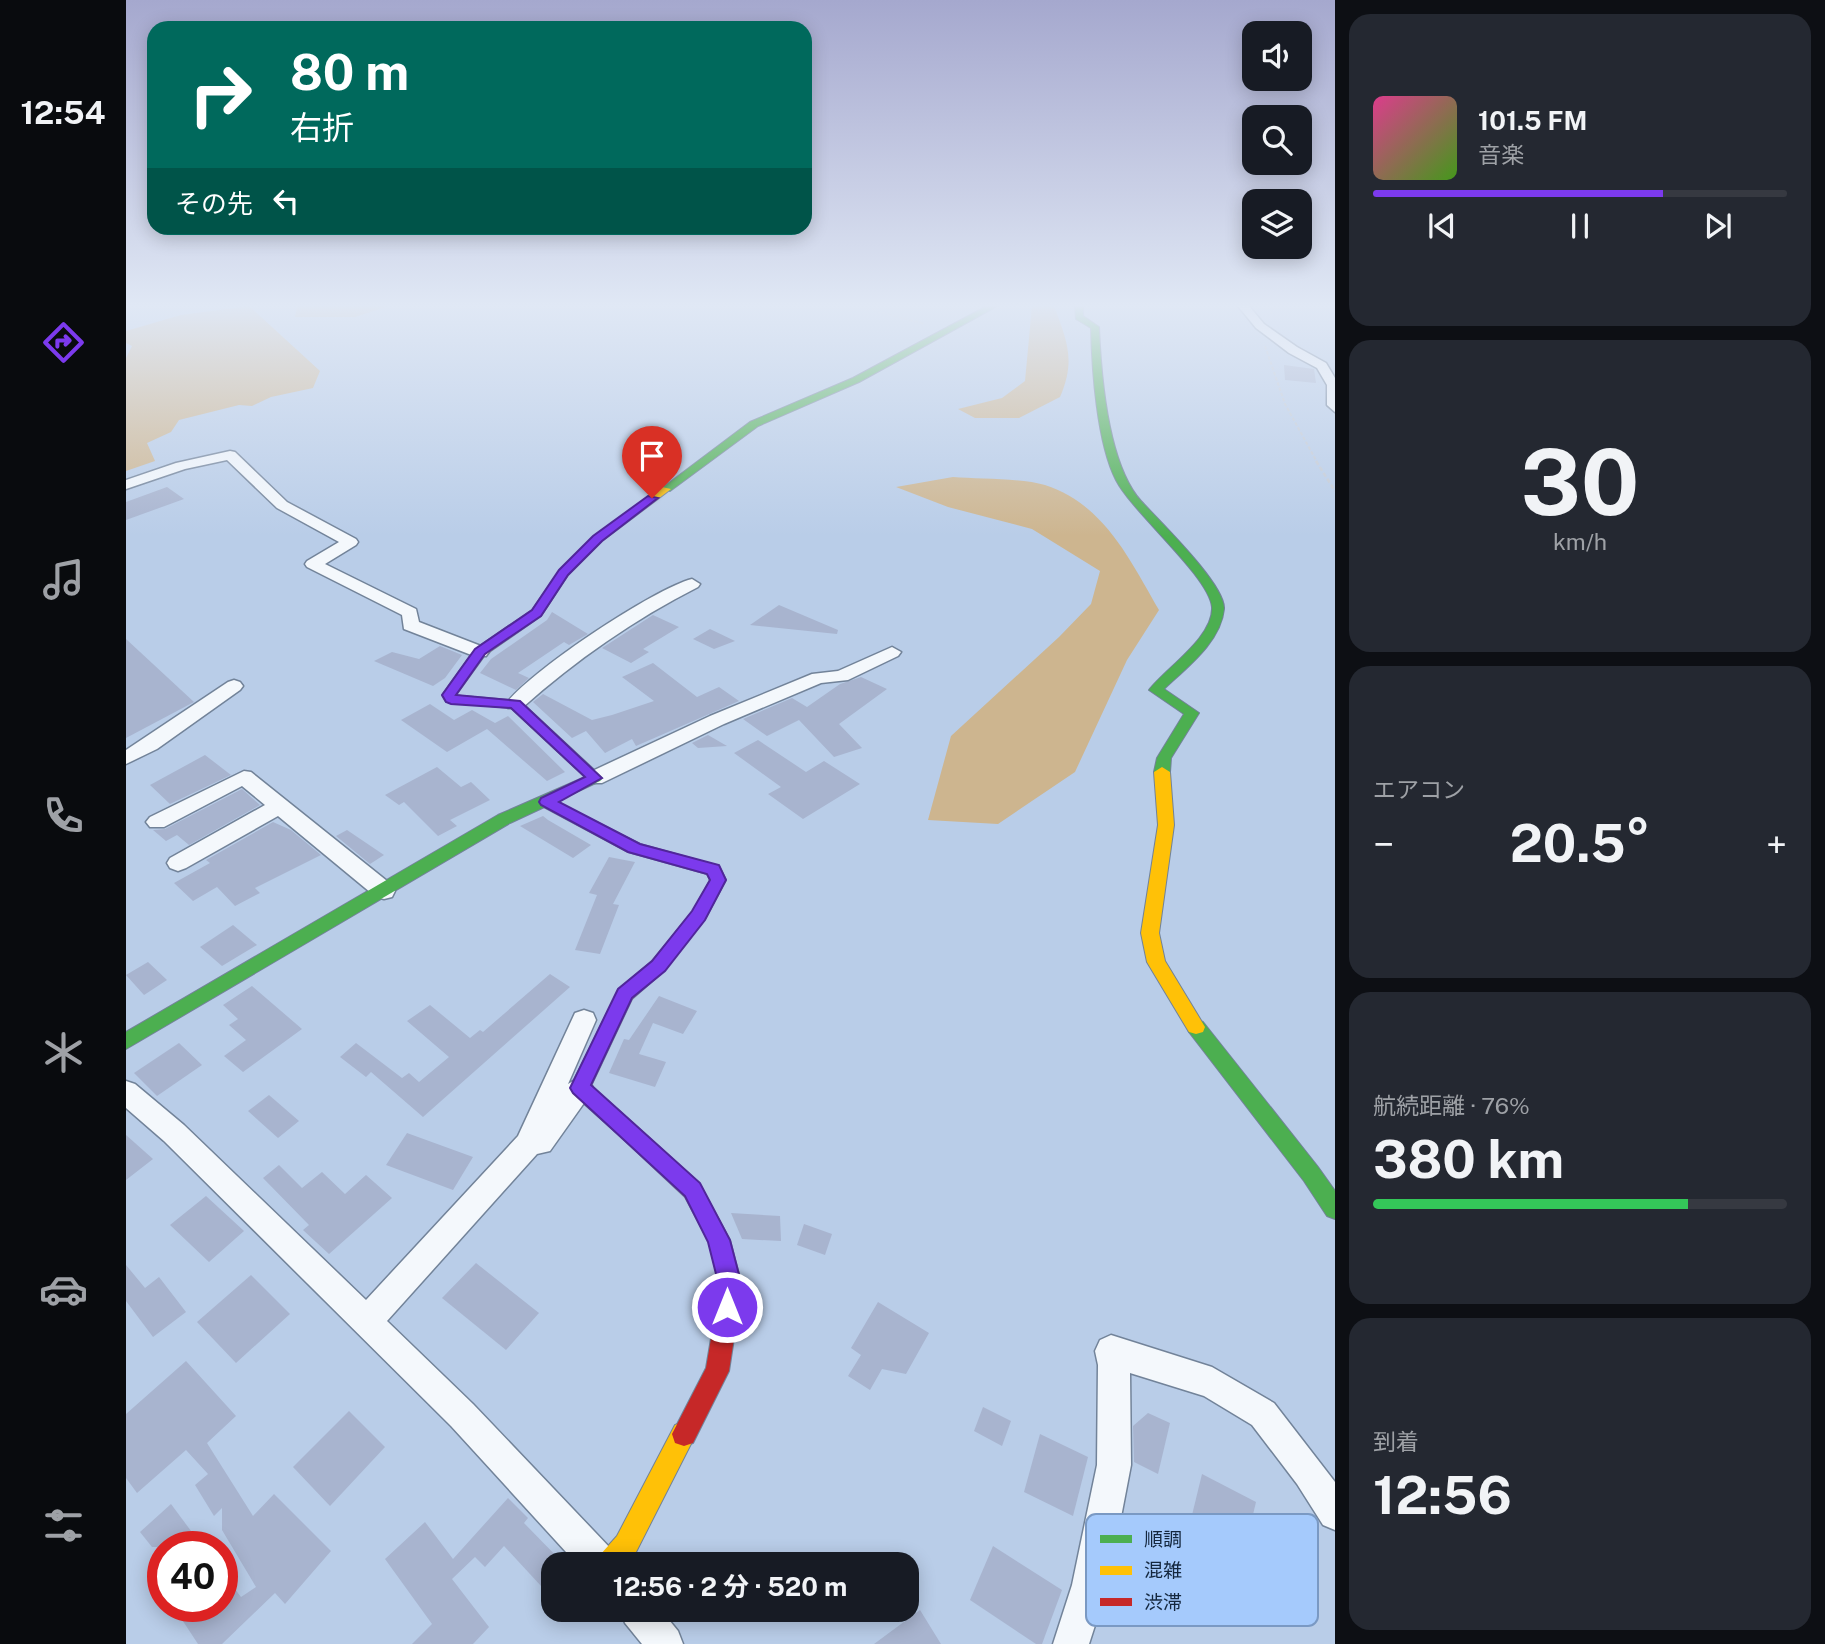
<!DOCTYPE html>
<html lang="ja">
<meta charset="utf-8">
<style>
body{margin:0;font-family:"Public Sans","Noto Sans JP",sans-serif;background:#242831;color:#f1f3f6;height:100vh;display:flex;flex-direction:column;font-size:26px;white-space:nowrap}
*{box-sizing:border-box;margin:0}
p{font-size:23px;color:#9ea1a6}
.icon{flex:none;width:38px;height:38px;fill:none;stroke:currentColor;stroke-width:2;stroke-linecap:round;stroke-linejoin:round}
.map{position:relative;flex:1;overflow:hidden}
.sheet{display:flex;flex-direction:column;gap:14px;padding:14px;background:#0d0f14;width:490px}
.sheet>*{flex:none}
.hud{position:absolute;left:21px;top:21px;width:665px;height:214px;border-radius:21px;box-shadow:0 4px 18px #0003;background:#00695c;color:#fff;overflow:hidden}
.fabs{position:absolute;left:1116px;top:21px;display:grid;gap:14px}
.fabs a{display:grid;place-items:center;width:70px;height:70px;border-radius:14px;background:#171b24;box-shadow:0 4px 18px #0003;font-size:35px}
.speed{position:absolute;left:21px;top:1531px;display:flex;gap:14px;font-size:35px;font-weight:700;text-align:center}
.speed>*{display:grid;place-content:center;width:91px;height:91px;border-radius:50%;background:#171b24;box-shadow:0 4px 18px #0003;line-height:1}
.speed .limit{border:10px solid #d22;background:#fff;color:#111}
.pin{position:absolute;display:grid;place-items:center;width:60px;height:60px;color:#fff;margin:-72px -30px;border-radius:50% 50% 50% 0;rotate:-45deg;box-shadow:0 0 7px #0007}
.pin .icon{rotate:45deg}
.me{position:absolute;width:77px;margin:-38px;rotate:0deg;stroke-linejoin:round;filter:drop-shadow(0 0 5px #0008)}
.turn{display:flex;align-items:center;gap:24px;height:147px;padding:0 28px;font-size:32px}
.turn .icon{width:91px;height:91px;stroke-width:2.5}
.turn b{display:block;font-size:49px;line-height:60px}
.then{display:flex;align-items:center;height:66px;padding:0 28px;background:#0003;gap:14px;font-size:26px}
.big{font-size:52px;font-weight:700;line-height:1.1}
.sheet .widget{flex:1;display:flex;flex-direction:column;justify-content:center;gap:10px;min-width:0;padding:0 24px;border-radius:21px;background:#242831}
.sheet .dial{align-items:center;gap:0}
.dial b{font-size:91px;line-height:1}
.song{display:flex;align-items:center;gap:21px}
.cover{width:84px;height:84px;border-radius:10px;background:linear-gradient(135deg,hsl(330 70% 55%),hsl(100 70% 35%))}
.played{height:7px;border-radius:4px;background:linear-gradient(90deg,#7c3aed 70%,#363941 70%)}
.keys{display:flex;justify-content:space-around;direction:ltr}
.heat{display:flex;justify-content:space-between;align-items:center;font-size:38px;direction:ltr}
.charge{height:10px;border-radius:5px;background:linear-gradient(90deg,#34c759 76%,#363941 0)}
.trip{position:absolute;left:415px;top:1552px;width:378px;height:70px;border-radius:21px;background:#171b24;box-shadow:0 4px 18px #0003;font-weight:700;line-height:70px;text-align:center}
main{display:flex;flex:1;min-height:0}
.menu{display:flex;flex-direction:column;width:126px;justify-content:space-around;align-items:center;background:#090b0e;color:#9ea1a6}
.menu .icon{width:49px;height:49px}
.menu .on{color:#7c3aed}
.menu b{font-size:32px;color:#f1f3f6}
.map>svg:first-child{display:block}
</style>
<main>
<nav class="menu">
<b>12:54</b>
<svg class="icon on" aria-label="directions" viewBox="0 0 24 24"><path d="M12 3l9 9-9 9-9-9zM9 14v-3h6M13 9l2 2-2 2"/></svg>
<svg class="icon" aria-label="music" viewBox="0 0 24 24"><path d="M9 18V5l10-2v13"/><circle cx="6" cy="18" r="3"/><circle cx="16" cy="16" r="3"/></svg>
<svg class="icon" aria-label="phone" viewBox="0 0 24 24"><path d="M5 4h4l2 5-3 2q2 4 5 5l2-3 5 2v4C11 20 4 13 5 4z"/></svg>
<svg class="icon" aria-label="climate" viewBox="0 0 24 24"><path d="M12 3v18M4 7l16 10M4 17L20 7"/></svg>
<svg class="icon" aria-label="car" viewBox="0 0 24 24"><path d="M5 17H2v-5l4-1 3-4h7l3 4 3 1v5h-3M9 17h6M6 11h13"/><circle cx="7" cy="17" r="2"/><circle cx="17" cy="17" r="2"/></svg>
<svg class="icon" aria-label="filters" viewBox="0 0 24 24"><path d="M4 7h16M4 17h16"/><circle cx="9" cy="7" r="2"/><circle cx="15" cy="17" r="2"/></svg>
</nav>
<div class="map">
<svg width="1209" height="1644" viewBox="0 0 1209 1644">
<rect width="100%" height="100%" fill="#b9cde8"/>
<g fill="#cdb58f">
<polygon points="123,306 194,371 187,388 145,397 126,406 113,405 53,420 45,432 21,443 29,461 0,471 0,358 6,346 0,343 0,331 55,315"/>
<polygon points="171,306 263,306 229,317 169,317"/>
<path d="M 906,306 L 928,306 C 941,341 950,360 934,397 L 893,418 L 849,418 L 832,409 L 876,398 L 899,381 Z"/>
<path d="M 827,477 C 852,479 895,478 919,485 C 978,504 1004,560 1033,610 L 1001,660 L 949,772 L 872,824 L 802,820 L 825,736 L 933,637 L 965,604 L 974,571 L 906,529 L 822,507 L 770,487 Z"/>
</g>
<g fill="#a8b4cf">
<polygon points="1158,365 1188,369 1190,383 1159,380"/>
<polygon points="41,487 58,499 0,520 0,502"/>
<polygon points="653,605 712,630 711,634 624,625"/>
<polygon points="426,612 462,634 443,645 438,642 392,673 403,678 390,690 354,673 365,659 421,620"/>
<polygon points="527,615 553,627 517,649 523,652 505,663 476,648"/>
<polygon points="584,629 609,641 588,649 567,639"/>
<polygon points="0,639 68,702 0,738"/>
<polygon points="314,646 336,655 319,678 307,686 248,661 266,652 293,659"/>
<polygon points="527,663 571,697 593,687 613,701 510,746 506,739 479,753 460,731 446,738 407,702 417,694 466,720 486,715 528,701 496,677"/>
<polygon points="735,677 761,689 713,724 736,748 708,757 673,720 641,736 617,719 666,698 681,707 714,684"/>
<polygon points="304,704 328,720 346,710 369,723 382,716 439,772 421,781 361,729 321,752 275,720"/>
<polygon points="582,735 601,746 572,748 566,743"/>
<polygon points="632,740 680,772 698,761 734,784 677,819 642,794 655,787 608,753"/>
<polygon points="79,755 105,775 44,804 24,785"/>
<polygon points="311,767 335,787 345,782 364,800 324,820 331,826 312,836 278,802 273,805 259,795"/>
<polygon points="116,789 134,805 63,845 51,835 40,841 27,830 39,829"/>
<polygon points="417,816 422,820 465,845 447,858 394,826"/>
<polygon points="147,822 165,830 195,855 129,888 134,893 109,906 91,887 67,901 48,883 84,863 80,860"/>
<polygon points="221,830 258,855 244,864 210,836"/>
<polygon points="483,857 509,862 487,904 493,905 474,954 449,950 471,895 463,893"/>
<polygon points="107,925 131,945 96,966 74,947"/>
<polygon points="22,962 41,980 18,995 0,975"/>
<polygon points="424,974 444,987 297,1117 245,1072 240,1077 214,1057 230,1043 276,1078 283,1073 293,1082 323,1057 281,1021 304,1005 344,1038 354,1030 357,1032"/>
<polygon points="126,986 176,1029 117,1072 98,1056 120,1040 103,1025 112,1019 97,1005"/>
<polygon points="533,996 571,1011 557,1034 527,1023 513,1054 540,1062 529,1087 483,1073 498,1039 503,1040"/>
<polygon points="53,1043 76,1065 31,1096 8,1073"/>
<polygon points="143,1095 173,1121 152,1138 122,1111"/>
<polygon points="281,1133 347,1157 327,1190 260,1165"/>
<polygon points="0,1135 27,1159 0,1180"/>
<polygon points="153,1165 176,1188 196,1172 219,1194 240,1175 266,1198 203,1254 177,1230 183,1225 137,1178"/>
<polygon points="80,1196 118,1231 83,1262 44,1225"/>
<polygon points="605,1213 654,1216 655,1241 616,1239"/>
<polygon points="678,1224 706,1234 699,1255 671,1245"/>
<polygon points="350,1263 413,1313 380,1350 316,1298"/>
<polygon points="0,1265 19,1288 33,1277 60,1312 27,1337 0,1301"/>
<polygon points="125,1275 164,1314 110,1363 71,1322"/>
<polygon points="752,1302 803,1333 780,1374 756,1369 744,1390 722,1376 735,1355 725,1348"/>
<polygon points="60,1361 110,1416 81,1443 127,1516 148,1494 205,1551 159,1604 149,1593 96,1644 72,1644 47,1606 96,1606 96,1572 115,1597 130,1587 96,1530 96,1508 88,1516 69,1485 82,1474 60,1450 11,1493 0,1478 0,1414"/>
<polygon points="857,1407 885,1421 876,1446 848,1431"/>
<polygon points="223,1411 259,1447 204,1506 167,1467"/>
<polygon points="1022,1413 1044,1423 1032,1474 1008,1462 1007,1426"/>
<polygon points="914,1434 962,1457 947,1516 898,1492"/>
<polygon points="1076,1474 1130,1502 1120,1544 1066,1515"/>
<polygon points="382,1498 402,1518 398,1523 438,1564 427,1564 427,1599 378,1546 359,1567 349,1557 326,1579 363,1627 347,1644 286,1644 306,1624 259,1559 299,1522 327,1559"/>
<polygon points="45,1504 68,1535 56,1547 26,1547 14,1532"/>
<polygon points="867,1546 936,1590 916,1644 910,1644 844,1600"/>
<polygon points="794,1610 815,1644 748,1644"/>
</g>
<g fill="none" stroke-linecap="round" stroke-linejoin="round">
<defs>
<g id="street">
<polygon points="1112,306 1123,306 1138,324 1171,347 1200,363 1209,378 1209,412 1201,405 1201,385 1191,368 1163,353 1130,328"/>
<polygon points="104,451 109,452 161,502 230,539 232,542 230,545 199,564 290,609 293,622 360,648 363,652 360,656 348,656 278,629 276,615 181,567 179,564 181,561 213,542 151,508 101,460 59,469 0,489 0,480 50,463"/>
<path d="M 566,579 L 574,584 L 572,587 C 507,620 450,660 396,708 L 382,708 L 380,704 C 403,672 527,589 566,579 Z"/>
<polygon points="766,647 775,652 772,656 722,680 695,683 598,724 476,783 462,783 459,778 462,773 584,716 686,674 712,671"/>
<polygon points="108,680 114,682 117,686 114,690 31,749 0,764 0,750 102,682"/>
<polygon points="118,771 125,772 266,885 269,891 266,897 258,899 250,897 152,816 60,868 52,871 44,868 41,863 44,858 139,805 116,786 38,827 24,827 20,822 24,817"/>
<polygon points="458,1010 467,1013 470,1020 442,1084 454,1077 463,1080 467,1088 463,1096 424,1151 411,1154 261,1321 347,1404 487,1551 491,1564 451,1564 325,1426 38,1141 0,1108 0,1081 9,1084 58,1125 240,1300 392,1136 449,1013"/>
<polygon points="985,1335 1086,1367 1148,1403 1209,1482 1209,1530 1197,1525 1171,1484 1126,1425 1078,1396 1004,1373 1005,1465 982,1585 963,1644 927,1644 946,1585 971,1465 972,1365 969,1351 974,1340"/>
<polygon points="494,1610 535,1610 552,1631 557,1644 516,1644 499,1623"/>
</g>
<g id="fast">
<polygon points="861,306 871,306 733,382 632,426 544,491 535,489 624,422 727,378"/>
<path d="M 949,306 L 957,306 L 957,316 L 973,327 C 975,375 982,464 1015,501 C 1032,520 1100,585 1098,609 C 1095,642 1060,668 1038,689 L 1073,713 L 1045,758 L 1044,772 L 1036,777 L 1028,772 L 1031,758 L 1058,714 L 1023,690 C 1040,668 1088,637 1086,607 C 1083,576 1007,513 990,480 C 971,443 966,370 965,328 L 950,319 Z"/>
<polygon points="337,696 394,701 477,778 474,781 384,823 0,1049 0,1032 372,815 459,777 385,708 332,703 330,700"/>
<polygon points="1070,1020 1077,1022 1192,1167 1209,1191 1209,1219 1201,1216 1178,1181 1063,1032 1061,1027 1063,1022"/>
</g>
<g id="slow">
<polygon points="536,487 545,489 476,541 442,575 415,616 359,655 330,695 342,697 344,700 342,703 320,702 316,695 349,649 406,610 434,570 468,537"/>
<polygon points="1036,767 1044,772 1048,825 1033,933 1039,961 1079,1027 1077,1032 1070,1034 1063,1032 1021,962 1015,933 1032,825 1028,772"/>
<polygon points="421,797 514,844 593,866 600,880 579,919 538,971 506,999 465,1086 508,1124 511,1130 508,1136 501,1139 494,1136 447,1094 444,1088 493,989 526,961 567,911 584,880 581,874 502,852 416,806 413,802"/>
<polygon points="558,1422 567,1425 570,1434 509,1554 500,1564 470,1564 474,1555 491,1536 549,1425"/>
</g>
<polygon id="jam" points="501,1121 508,1124 573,1183 604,1240 616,1286 603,1371 567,1443 558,1446 549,1443 546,1434 580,1368 594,1286 583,1242 559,1197 494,1136 491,1130 494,1124"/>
</defs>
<use href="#street" stroke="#728399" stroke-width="3"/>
<use href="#fast" stroke="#728399" stroke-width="2"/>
<use href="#slow" stroke="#728399" stroke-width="2"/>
<use href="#jam" stroke="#728399" stroke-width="2"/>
<g stroke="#c5cbd4" stroke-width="2" stroke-dasharray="3.5 2" stroke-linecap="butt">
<polyline points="730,306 799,324"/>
<polyline points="809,306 828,310"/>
<polyline points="593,309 619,306"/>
<polyline points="1144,314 1150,306"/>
<polyline points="1139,346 1159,404 1191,462"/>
</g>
<polyline stroke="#c5cbd4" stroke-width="2.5" stroke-dasharray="4.5 2.5" stroke-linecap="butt" points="1190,461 1209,491"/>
<use href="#street" fill="#f4f8fc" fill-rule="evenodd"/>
<use href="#fast" fill="#4caf50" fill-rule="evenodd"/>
<use href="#slow" fill="#ffc107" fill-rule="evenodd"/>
<use href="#jam" fill="#c62828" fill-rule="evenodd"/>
</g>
<linearGradient id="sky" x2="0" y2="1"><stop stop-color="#a5a8ce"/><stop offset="0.57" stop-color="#e0e8f5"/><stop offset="1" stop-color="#e0e8f5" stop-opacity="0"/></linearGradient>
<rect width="1209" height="536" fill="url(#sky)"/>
<polygon fill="#7c3aed" stroke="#51269a" stroke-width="2" points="522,496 532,498 476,541 442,575 415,616 359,654 330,695 394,701 476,778 433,802 514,844 593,865 600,880 579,920 539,971 506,998 465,1085 574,1183 604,1240 616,1286 609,1315 601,1318 593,1315 590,1307 593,1286 582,1242 559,1196 447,1093 444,1088 492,989 526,961 566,911 584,880 581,874 502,852 415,805 413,802 415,798 459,777 385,708 325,704 320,702 316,695 349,649 406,610 433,570 467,536"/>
<rect x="960" y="1514" width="232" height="112" rx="10" fill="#a5cafc" stroke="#7a99c3" stroke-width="2"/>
<rect x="974" y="1535" width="32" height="8" fill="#4caf50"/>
<rect x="974" y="1566" width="32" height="9" fill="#ffc107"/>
<rect x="974" y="1598" width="32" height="8" fill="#c62828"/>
<g font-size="19" fill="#14273e">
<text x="1018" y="1546">順調</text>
<text x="1018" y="1577">混雑</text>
<text x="1018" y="1609">渋滞</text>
</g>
</svg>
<div class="fabs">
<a><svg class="icon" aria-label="sound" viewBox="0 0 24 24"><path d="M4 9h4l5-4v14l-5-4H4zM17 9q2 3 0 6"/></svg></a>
<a><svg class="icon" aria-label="search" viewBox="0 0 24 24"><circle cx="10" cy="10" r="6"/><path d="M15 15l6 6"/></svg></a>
<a><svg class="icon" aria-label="layers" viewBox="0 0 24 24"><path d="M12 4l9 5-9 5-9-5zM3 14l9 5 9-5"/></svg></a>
</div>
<div class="speed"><div class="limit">40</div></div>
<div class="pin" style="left:526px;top:498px;background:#d93025"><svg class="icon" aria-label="arrive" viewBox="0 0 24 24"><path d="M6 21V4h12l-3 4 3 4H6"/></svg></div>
<svg class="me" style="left:601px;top:1307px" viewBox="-20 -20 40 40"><circle r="17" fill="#7c3aed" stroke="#fff" stroke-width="3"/><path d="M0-11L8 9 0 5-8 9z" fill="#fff"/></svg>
<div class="trip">12:56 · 2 分 · 520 m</div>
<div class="hud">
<div class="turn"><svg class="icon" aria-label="right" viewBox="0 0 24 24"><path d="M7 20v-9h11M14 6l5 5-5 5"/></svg><div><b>80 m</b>右折</div></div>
<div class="then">その先<svg class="icon" aria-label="left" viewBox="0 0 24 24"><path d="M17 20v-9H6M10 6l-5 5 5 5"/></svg></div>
</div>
</div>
<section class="sheet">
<div class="widget">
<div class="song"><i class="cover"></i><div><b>101.5 FM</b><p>音楽</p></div></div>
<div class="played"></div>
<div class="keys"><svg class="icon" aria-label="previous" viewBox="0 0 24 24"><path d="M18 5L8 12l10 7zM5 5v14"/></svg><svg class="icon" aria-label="pause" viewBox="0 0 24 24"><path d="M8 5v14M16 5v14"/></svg><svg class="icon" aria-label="next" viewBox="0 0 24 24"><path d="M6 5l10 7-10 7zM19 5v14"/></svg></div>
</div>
<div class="widget dial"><b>30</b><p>km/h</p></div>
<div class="widget"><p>エアコン</p>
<div class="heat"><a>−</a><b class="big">20.5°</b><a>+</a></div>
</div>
<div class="widget"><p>航続距離 · 76%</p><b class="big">380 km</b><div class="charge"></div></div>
<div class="widget"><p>到着</p><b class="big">12:56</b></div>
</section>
</main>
